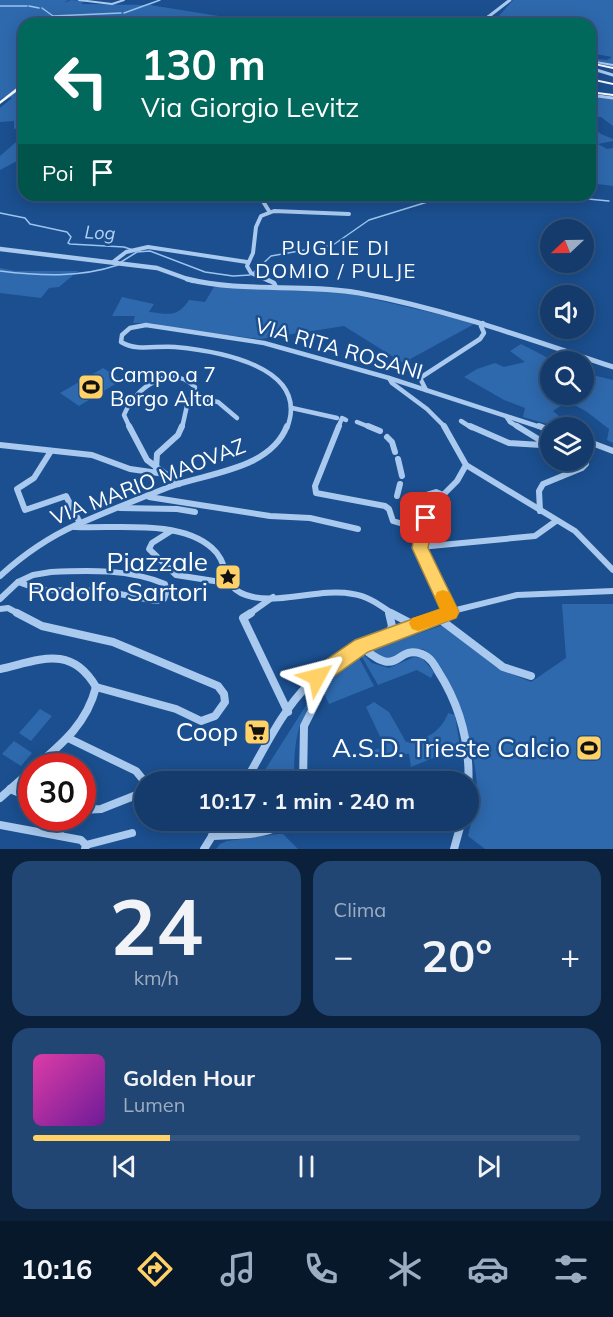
<!DOCTYPE html>
<html lang="it">
<meta charset="utf-8">
<style>
body{margin:0;font-family:Mulish,sans-serif;background:#214673;color:#f1f3f6;height:100vh;display:flex;flex-direction:column;font-size:22px;white-space:nowrap}
*{box-sizing:border-box;margin:0}
p{font-size:20px;color:#9dadc1}
.icon{flex:none;width:33px;height:33px;fill:none;stroke:currentColor;stroke-width:2;stroke-linecap:round;stroke-linejoin:round}
.map{position:relative;height:849px;overflow:hidden}
.details{display:flex;flex-direction:column;gap:12px;padding:12px;background:#0b203b;flex:1}
.details>*{flex:none}
.guide{position:absolute;left:18px;top:18px;width:578px;height:183px;border-radius:18px;box-shadow:0 3px 15px #0003,0 0 0 2px #33557e;background:#00695c;color:#fff;overflow:hidden}
.needle{width:39px;rotate:248deg}
.buttons{position:absolute;left:540px;top:219px;display:grid;gap:12px}
.buttons a{display:grid;place-items:center;width:54px;height:54px;border-radius:50%;background:#143b6b;box-shadow:0 3px 15px #0003,0 0 0 2px #33557e;font-size:30px}
.speed{position:absolute;left:18px;top:753px;display:flex;gap:12px;font-size:30px;font-weight:700;text-align:center}
.speed>*{display:grid;place-content:center;width:78px;height:78px;border-radius:50%;background:#143b6b;box-shadow:0 3px 15px #0003,0 0 0 2px #33557e;line-height:1}
.speed .limit{border:9px solid #d22;background:#fff;color:#111}
.pin{position:absolute;display:grid;place-items:center;width:51px;height:51px;color:#fff;margin:-26px;border-radius:12px;box-shadow:0 3px 9px #0006}
.me{position:absolute;width:66px;margin:-33px;rotate:52deg;stroke-linejoin:round;filter:drop-shadow(0 0 4px #0008)}
.turn{display:flex;align-items:center;gap:21px;height:126px;padding:0 24px;font-size:27px}
.turn .icon{width:78px;height:78px;stroke-width:2.5}
.turn b{display:block;font-size:42px;line-height:51px}
.then{display:flex;align-items:center;height:57px;padding:0 24px;background:#0003;gap:12px;font-size:22px}
.big{font-size:45px;font-weight:700;line-height:1.1}
.details .card{flex:1;display:flex;flex-direction:column;justify-content:center;gap:9px;min-width:0;padding:0 21px;border-radius:18px;background:#214673}
.details .dial{align-items:center;gap:0}
.dial b{font-size:78px;line-height:1}
.song{display:flex;align-items:center;gap:18px}
.cover{width:72px;height:72px;border-radius:9px;background:linear-gradient(135deg,hsl(320 70% 55%),hsl(280 70% 35%))}
.played{height:6px;border-radius:3px;background:linear-gradient(90deg,#ffd166 25%,#33557e 25%)}
.keys{display:flex;justify-content:space-around;direction:ltr}
.heat{display:flex;justify-content:space-between;align-items:center;font-size:33px;direction:ltr}
.details .tiles{flex:1;display:grid;gap:12px;grid-template-columns:1fr 1fr}
.card:last-child{grid-column:span 2}
.trip{position:absolute;left:134px;top:771px;width:345px;height:60px;border-radius:30px;background:#143b6b;box-shadow:0 3px 15px #0003,0 0 0 2px #33557e;font-weight:700;line-height:60px;text-align:center}
.dock{display:flex;height:96px;justify-content:space-around;align-items:center;background:#08182b;color:#9dadc1}
.dock .icon{width:42px;height:42px}
.dock .current{color:#ffd166}
.dock b{font-size:27px;color:#f1f3f6}
.map>svg:first-child{display:block}
</style>
<div class="map">
<svg width="613" height="849" viewBox="0 0 613 849">
<rect width="100%" height="100%" fill="#1b4f8f"/>
<g fill="#2e69ad">
<polygon points="0,0 68,0 64,3 71,0 85,1 81,4 145,5 162,0 150,5 269,24 214,21 162,24 24,24 24,115 20,128 14,129 14,121 0,122 0,108 12,98 4,97 0,100"/>
<polygon points="513,0 613,0 613,67 590,62 590,58 607,60 612,57 590,53 590,24 514,24 499,16"/>
<polygon points="590,96 613,97 613,126 601,117 590,117"/>
<polygon points="590,125 601,134 613,139 613,141 598,144 607,149 613,148 613,186 590,183"/>
<polygon points="24,135 24,173 19,160 0,170 0,156"/>
<polygon points="0,268 15,271 78,271 59,287 49,288 41,298 0,293"/>
<path d="M 214,287 L 343,292 L 476,323 L 403,363 L 344,326 L 261,339 L 192,331 L 151,323 L 133,323 L 135,316 L 112,316 L 122,297 L 154,304 L 149,312 C 169,314 177,318 189,300 L 205,302 Z"/>
<polygon points="521,344 554,361 550,362 550,394 584,394 584,373 613,380 613,443 607,440 609,429 587,412 568,401 553,411 572,427 557,427 523,417 525,408 504,400 464,377 477,369 495,363 504,367 525,362 510,351"/>
<polygon points="103,368 122,380 79,406 60,393"/>
<path d="M 562,604 L 613,604 L 613,849 L 485,849 L 468,836 C 471,821 477,805 477,790 C 477,756 454,666 423,649 C 397,648 394,669 372,650 L 443,625 L 496,667 L 531,682 L 566,658 Z"/>
<polygon points="364,655 372,663 389,668 414,657 422,658 434,672 431,678 417,670 378,685 362,657"/>
<polygon points="359,658 374,686 329,704 321,687 343,668"/>
<path d="M 310,699 C 309,711 301,720 298,732 C 294,748 294,765 294,781 L 258,781 Z"/>
<path d="M 374,702 L 389,712 L 406,742 C 425,741 442,731 448,713 L 455,715 L 460,747 L 411,767 L 409,754 L 374,753 L 374,750 L 385,747 L 366,707 Z"/>
<polygon points="40,709 52,716 31,741 19,733"/>
<polygon points="14,741 32,753 21,766 2,754"/>
<polygon points="278,834 283,834 298,849 216,849 220,844 227,841"/>
</g>
<g fill="none" stroke-linecap="round" stroke-linejoin="round">
<g stroke="#9cc4f0" stroke-width="1.5">
<polyline points="0,6 27,6"/>
<polyline points="29,6 39,8"/>
<polyline points="42,8 53,16 121,13"/>
<polyline points="124,13 160,0"/>
<polyline points="497,195 535,198 541,195"/>
<polyline points="546,195 609,201"/>
<polyline points="0,213 25,218 30,224 67,232 71,237 68,243 70,244 124,247 133,250"/>
<polyline points="121,262 137,252 150,251 205,272 233,276 250,275"/>
<path d="M 0,271 C 40,276 79,278 118,265"/>
<polyline points="254,272 271,256 333,245 369,220 450,195"/>
</g>
<g stroke="#a9c9ee" stroke-width="2">
<polyline points="79,0 112,4 124,0"/>
<polyline points="590,61 613,65"/>
</g>
<polyline stroke="#a9c9ee" stroke-width="3" points="590,95 613,98"/>
<g stroke="#a9c9ee" stroke-width="4">
<polyline points="259,195 269,211"/>
<polyline points="113,262 126,252 148,247 247,262"/>
<polyline points="269,281 251,273 247,266 253,253 256,227 261,216 274,211 349,214"/>
</g>
<g stroke="#a9c9ee" stroke-width="4.5">
<polyline points="266,279 274,283 276,287"/>
<polyline points="389,378 392,383 427,409 446,428"/>
<polyline points="426,390 420,378 480,339 484,333 481,326 483,323"/>
<polyline points="193,397 218,402 237,418"/>
<polyline points="292,408 337,418"/>
<polyline points="506,416 510,422 520,428"/>
<polyline points="461,421 472,428"/>
<polyline points="357,422 372,428"/>
<path d="M 130,428 L 124,415 C 134,389 170,362 195,387 L 193,397 L 188,401 L 182,428"/>
<path d="M 287,428 C 311,366 217,351 175,347 C 157,345 137,352 121,342 L 122,335 L 130,328 L 146,325 L 264,343 L 389,378 L 543,428"/>
<polyline points="338,428 342,418 346,420"/>
</g>
<g stroke="#a9c9ee" stroke-width="6">
<polyline points="129,426 147,460 179,484"/>
<polyline points="339,426 315,486 316,493 385,506 389,509 393,521 403,524 413,519 426,495 436,492 443,495"/>
<polyline points="368,426 380,431"/>
<polyline points="444,426 466,465 457,481 431,507 426,518 420,547 450,612"/>
<polyline points="470,426 509,443 541,445 543,442 517,426"/>
<polyline points="539,426 550,430"/>
<polyline points="387,437 392,442 395,452"/>
<polyline points="584,440 613,451"/>
<polyline points="0,445 92,455 130,469 165,474"/>
<polyline points="51,451 34,478 17,489 25,510 66,496 80,523"/>
<polyline points="398,459 402,476"/>
<polyline points="466,465 575,531 613,570"/>
<polyline points="156,468 157,454 178,435 182,426"/>
<polyline points="397,496 400,484"/>
<polyline points="149,497 270,516 310,518 358,529"/>
<polyline points="120,508 177,509 195,512"/>
<polyline points="540,511 539,491 543,484 582,468 586,464 584,458"/>
<path d="M 75,527 C 115,529 180,519 212,548 C 232,565 218,590 253,597 C 286,603 320,588 353,594 C 368,596 381,606 393,614"/>
<polyline points="171,531 152,543 149,549 176,575 227,583"/>
<polyline points="420,547 535,536 556,521"/>
<path d="M 51,572 C 88,570 130,569 165,584 L 167,591 L 164,599 L 156,601 L 104,591 L 41,590 L 18,582 L 33,575 Z"/>
<path d="M 0,576 C 23,555 47,538 76,525 C 106,512 138,499 169,487 C 207,473 270,470 287,426"/>
<polyline points="0,599 18,582"/>
<polyline points="0,609 8,608 19,614"/>
<polyline points="249,614 273,597"/>
<polyline points="440,614 517,595 613,591"/>
</g>
<g stroke="#a9c9ee" stroke-width="8">
<polyline points="251,613 243,618 288,712"/>
<polyline points="389,613 392,626 389,634"/>
<polyline points="391,613 414,625"/>
<polyline points="437,617 503,667 531,676"/>
<path d="M 361,646 C 401,682 394,644 422,654 C 430,657 434,664 438,671 C 461,707 471,747 468,790"/>
<path d="M 0,669 C 40,660 71,644 96,687 L 176,709 L 201,721 L 215,716 L 225,702 L 224,694 L 218,686 L 113,642 L 42,626 L 17,613"/>
<polyline points="68,738 136,771 145,782"/>
<path d="M 36,766 C 63,743 87,723 96,687"/>
<path d="M 245,782 C 264,750 281,712 308,685 C 344,649 397,627 445,613"/>
<polyline points="303,782 304,726 318,698 307,686"/>
<polyline points="10,789 32,798"/>
<polyline points="0,798 32,770"/>
<polyline points="82,810 101,809 144,792"/>
<polyline points="0,825 81,840 86,845 85,849"/>
<polyline points="58,835 67,818"/>
<path d="M 212,836 C 239,834 267,837 289,820"/>
<polyline points="86,845 132,833"/>
<polyline points="204,849 222,820"/>
<polyline points="454,849 462,820"/>
</g>
<g stroke="#a9c9ee" stroke-width="3">
<polyline points="488,17 510,0"/>
<polyline points="488,17 508,24"/>
<polyline points="590,68 613,75"/>
</g>
<polyline stroke="#a9c9ee" stroke-width="4.5" points="0,249 157,268 193,281"/>
<path stroke="#a9c9ee" stroke-width="5" d="M 187,279 C 243,293 302,283 359,293 C 446,309 529,339 613,367"/>
<g fill="#f8faff" fill-rule="evenodd">
<polygon points="208,20 250,24 208,22 165,24"/>
<polygon points="590,62 613,67 613,69 590,64"/>
<polygon points="590,78 613,83 613,85 590,80"/>
<polygon points="23,83 24,83 24,86 0,104 0,101"/>
<polygon points="590,91 613,94 613,96 590,93"/>
</g>
</g>
<polygon fill="#ffd166" stroke="#a68842" stroke-width="1.5" points="426,512 431,513 433,518 428,548 459,612 456,618 368,652 324,683 317,685 310,683 308,677 310,671 355,640 440,609 412,548 418,518 420,513"/>
<polygon fill="#f59e0b" points="443,590 449,592 459,612 456,618 418,631 412,629 409,623 412,618 440,609 435,597 437,592"/>
<defs>
<symbol id="stadium-square" viewBox="-11 -11 22 22"><rect x="-9" y="-9" width="18" height="18" rx="4" fill="#ffd166" stroke="#1b4f8f"/><path d="M0-5a6.5 5 0 1 0 0 10a6.5 5 0 1 0 0-10ZM-3.5-1.8h7v3.6h-7Z" fill="#111"/></symbol>
<symbol id="sight-square" viewBox="-11 -11 22 22"><rect x="-9" y="-9" width="18" height="18" rx="4" fill="#ffd166" stroke="#1b4f8f"/><path d="M0-6L1.8-2.2L6-1.7L2.9 1.2L3.7 5.4L0 3.3L-3.7 5.4L-2.9 1.2L-6-1.7L-1.8-2.2Z" fill="#111"/></symbol>
<symbol id="supermarket-square" viewBox="-11 -11 22 22"><rect x="-9" y="-9" width="18" height="18" rx="4" fill="#ffd166" stroke="#1b4f8f"/><path d="M-6-5.5h2.5l.6 2H6L4.5 2H-2.5L-4.4-4H-6ZM-1.5 3.2a1.3 1.3 0 1 0 .1 0ZM3 3.2a1.3 1.3 0 1 0 .1 0Z" fill="#111"/></symbol>
</defs>
<g fill-rule="evenodd">
<use href="#stadium-square" x="76" y="372" width="30" height="30"/>
<use href="#sight-square" x="213" y="562" width="30" height="30"/>
<use href="#supermarket-square" x="242" y="717" width="30" height="30"/>
<use href="#stadium-square" x="574" y="733" width="30" height="30"/>
</g>
<g text-anchor="middle" stroke-width="5" stroke-linejoin="round" paint-order="stroke">
<g font-size="18" font-style="italic" fill="#b5d3f5" stroke="#1b4f8f">
<text transform="translate(100 233) rotate(3)" y="6">Log</text>
</g>
<g font-size="20" letter-spacing="1.5" fill="#fff" stroke="#1b4f8f">
<text x="336" y="255">PUGLIE DI<tspan x="336" dy="23">DOMIO / PULJE</tspan></text>
</g>
<g font-size="21" fill="#fff" stroke="#1b4f8f">
<text transform="translate(339 349) rotate(16)" y="7">VIA RITA ROSANI</text>
<text transform="translate(148 482) rotate(-21)" y="7">VIA MARIO MAOVAZ</text>
</g>
<g font-size="21" fill="#fff" stroke="#1b4f8f" text-anchor="start">
<text x="110" y="382">Campo a 7<tspan x="110" dy="24">Borgo Alta</tspan></text>
</g>
<g font-size="26" fill="#fff" stroke="#1b4f8f" text-anchor="end">
<text x="208" y="571">Piazzale<tspan x="208" dy="30">Rodolfo Sartori</tspan></text>
<text x="238" y="741">Coop</text>
<text x="570" y="757">A.S.D. Trieste Calcio</text>
</g>
</g>
</svg>
<div class="buttons">
<a><svg class="needle" viewBox="-14 -14 28 28"><path d="M0-13l5 13h-10z" fill="#e53935"/><path d="M0 13l5-13h-10z" fill="#9dadc1"/></svg></a>
<a><svg class="icon" aria-label="sound" viewBox="0 0 24 24"><path d="M4 9h4l5-4v14l-5-4H4zM17 9q2 3 0 6"/></svg></a>
<a><svg class="icon" aria-label="search" viewBox="0 0 24 24"><circle cx="10" cy="10" r="6"/><path d="M15 15l6 6"/></svg></a>
<a><svg class="icon" aria-label="layers" viewBox="0 0 24 24"><path d="M12 4l9 5-9 5-9-5zM3 14l9 5 9-5"/></svg></a>
</div>
<div class="speed"><div class="limit">30</div></div>
<div class="pin" style="left:426px;top:518px;background:#d93025"><svg class="icon" aria-label="arrive" viewBox="0 0 24 24"><path d="M6 21V4h12l-3 4 3 4H6"/></svg></div>
<svg class="me" style="left:317px;top:677px" viewBox="-20 -20 40 40"><path d="M0-17L14 15 0 8-14 15z" fill="#ffd166" stroke="#fff" stroke-width="4"/></svg>
<div class="trip">10:17 · 1 min · 240 m</div>
<div class="guide">
<div class="turn"><svg class="icon" aria-label="left" viewBox="0 0 24 24"><path d="M17 20v-9H6M10 6l-5 5 5 5"/></svg><div><b>130 m</b>Via Giorgio Levitz</div></div>
<div class="then">Poi<svg class="icon" aria-label="arrive" viewBox="0 0 24 24"><path d="M6 21V4h12l-3 4 3 4H6"/></svg></div>
</div>
</div>
<section class="details">
<div class="tiles">
<div class="card dial"><b>24</b><p>km/h</p></div>
<div class="card"><p>Clima</p>
<div class="heat"><a>−</a><b class="big">20°</b><a>+</a></div>
</div>
<div class="card">
<div class="song"><i class="cover"></i><div><b>Golden Hour</b><p>Lumen</p></div></div>
<div class="played"></div>
<div class="keys"><svg class="icon" aria-label="previous" viewBox="0 0 24 24"><path d="M18 5L8 12l10 7zM5 5v14"/></svg><svg class="icon" aria-label="pause" viewBox="0 0 24 24"><path d="M8 5v14M16 5v14"/></svg><svg class="icon" aria-label="next" viewBox="0 0 24 24"><path d="M6 5l10 7-10 7zM19 5v14"/></svg></div>
</div>
</div>
</section>
<nav class="dock">
<b>10:16</b>
<svg class="icon current" aria-label="directions" viewBox="0 0 24 24"><path d="M12 3l9 9-9 9-9-9zM9 14v-3h6M13 9l2 2-2 2"/></svg>
<svg class="icon" aria-label="music" viewBox="0 0 24 24"><path d="M9 18V5l10-2v13"/><circle cx="6" cy="18" r="3"/><circle cx="16" cy="16" r="3"/></svg>
<svg class="icon" aria-label="phone" viewBox="0 0 24 24"><path d="M5 4h4l2 5-3 2q2 4 5 5l2-3 5 2v4C11 20 4 13 5 4z"/></svg>
<svg class="icon" aria-label="climate" viewBox="0 0 24 24"><path d="M12 3v18M4 7l16 10M4 17L20 7"/></svg>
<svg class="icon" aria-label="car" viewBox="0 0 24 24"><path d="M5 17H2v-5l4-1 3-4h7l3 4 3 1v5h-3M9 17h6M6 11h13"/><circle cx="7" cy="17" r="2"/><circle cx="17" cy="17" r="2"/></svg>
<svg class="icon" aria-label="filters" viewBox="0 0 24 24"><path d="M4 7h16M4 17h16"/><circle cx="9" cy="7" r="2"/><circle cx="15" cy="17" r="2"/></svg>
</nav>
